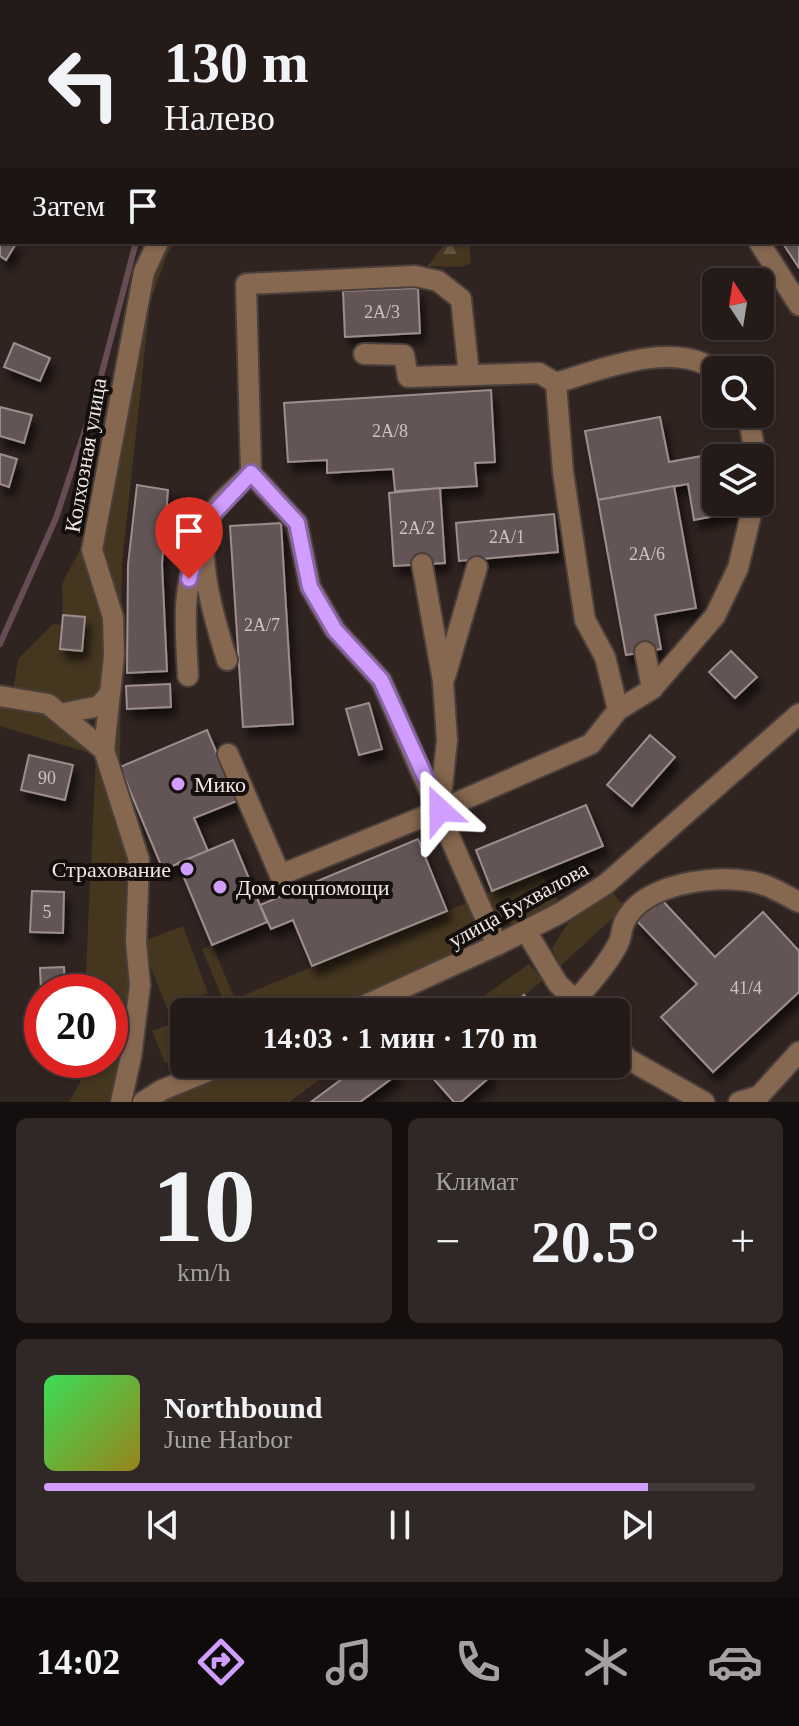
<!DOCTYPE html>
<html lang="ru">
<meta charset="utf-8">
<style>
body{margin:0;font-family:"Times New Roman",serif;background:#302826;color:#f1f3f6;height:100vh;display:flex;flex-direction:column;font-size:30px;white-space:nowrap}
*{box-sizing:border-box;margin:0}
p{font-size:26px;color:#a3a1a2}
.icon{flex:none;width:44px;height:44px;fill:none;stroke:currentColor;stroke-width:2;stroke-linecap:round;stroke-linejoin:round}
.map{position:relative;height:1102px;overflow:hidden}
.panel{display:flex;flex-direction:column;gap:16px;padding:16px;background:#140f0e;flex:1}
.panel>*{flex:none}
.top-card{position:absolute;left:0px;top:0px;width:800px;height:244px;box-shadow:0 2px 6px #0004,0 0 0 2px #413938;background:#241b19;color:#f1f3f6;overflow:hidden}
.needle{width:52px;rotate:348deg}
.controls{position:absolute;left:702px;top:268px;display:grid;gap:16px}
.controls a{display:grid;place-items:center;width:72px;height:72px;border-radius:12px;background:#241b19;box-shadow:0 2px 6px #0004,0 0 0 2px #413938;font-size:40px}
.speed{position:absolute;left:24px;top:974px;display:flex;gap:16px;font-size:40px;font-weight:700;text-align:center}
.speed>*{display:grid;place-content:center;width:104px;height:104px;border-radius:50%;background:#241b19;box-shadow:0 2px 6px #0004,0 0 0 2px #413938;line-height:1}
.speed .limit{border:12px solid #d22;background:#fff;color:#111}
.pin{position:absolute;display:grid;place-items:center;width:68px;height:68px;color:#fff;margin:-82px -34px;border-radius:50% 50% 50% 0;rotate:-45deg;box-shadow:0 0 8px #0007}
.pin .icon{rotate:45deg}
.me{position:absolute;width:88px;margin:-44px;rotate:336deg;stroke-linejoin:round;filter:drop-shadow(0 0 6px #0008)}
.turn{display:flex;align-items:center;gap:28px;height:168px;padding:0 32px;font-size:36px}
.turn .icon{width:104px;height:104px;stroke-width:2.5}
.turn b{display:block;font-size:56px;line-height:68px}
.then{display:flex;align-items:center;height:76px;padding:0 32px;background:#0003;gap:16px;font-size:30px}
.big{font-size:60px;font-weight:800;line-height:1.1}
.panel .card{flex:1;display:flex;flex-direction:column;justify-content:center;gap:12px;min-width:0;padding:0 28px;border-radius:12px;background:#302826}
.panel .dial{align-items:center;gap:0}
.dial b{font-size:104px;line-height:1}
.song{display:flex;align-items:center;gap:24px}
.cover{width:96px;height:96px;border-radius:12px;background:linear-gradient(135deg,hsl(130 70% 55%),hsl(50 70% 35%))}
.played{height:8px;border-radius:4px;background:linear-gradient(90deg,#d19dfe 85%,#413938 85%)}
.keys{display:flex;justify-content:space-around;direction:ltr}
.heat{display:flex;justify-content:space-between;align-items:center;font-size:44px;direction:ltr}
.panel .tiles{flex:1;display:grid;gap:16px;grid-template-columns:1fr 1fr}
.card:last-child{grid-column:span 2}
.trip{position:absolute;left:170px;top:998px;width:460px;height:80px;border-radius:12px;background:#241b19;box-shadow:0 2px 6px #0004,0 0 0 2px #413938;font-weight:800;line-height:80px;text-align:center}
.menu{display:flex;height:128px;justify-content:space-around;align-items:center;background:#0e0b0a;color:#a3a1a2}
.menu .icon{width:56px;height:56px}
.menu .current{color:#d19dfe}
.menu b{font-size:36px;color:#f1f3f6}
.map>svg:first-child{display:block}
</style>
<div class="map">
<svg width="799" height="1102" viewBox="0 0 799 1102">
<defs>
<pattern id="forest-firs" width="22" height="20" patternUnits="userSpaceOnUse" patternTransform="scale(2)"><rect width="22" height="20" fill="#453620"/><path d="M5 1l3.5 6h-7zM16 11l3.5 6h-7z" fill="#605340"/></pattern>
<filter id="shadow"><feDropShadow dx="5" dy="9" stdDeviation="4" flood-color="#0009"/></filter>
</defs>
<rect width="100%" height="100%" fill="#302421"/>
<g fill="#453620">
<polygon points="165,242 175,242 167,255 150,302 122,564 120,767 116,768 100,530 149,272"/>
<polygon points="88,534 109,617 103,694 80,704 13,691 18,659 53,624 62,625 60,649 82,650 85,618 63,615 62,584"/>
<polygon points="0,701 45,708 101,753 131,868 126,944 130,993 124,1058 111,1102 69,1102 80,1083 81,1060 110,1060 110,992 85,992 96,755 0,726"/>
<polygon points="539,871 559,902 513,924 494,915 484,894"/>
<polygon points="612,892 625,907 560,966 552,948 570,920"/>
<polygon points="471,901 481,922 477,942 376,989 317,1012 228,1012 202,949 212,945 235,999"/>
<polygon points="183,926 208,993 167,1009 141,942"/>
<polygon points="529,964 543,980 505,1012 461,1012"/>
<polygon points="184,1019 184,1056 165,1063 152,1031"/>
<polygon points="249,1064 341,1064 289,1102 158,1102"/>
</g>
<polygon fill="url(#forest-firs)" points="446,242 469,242 471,263 461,267 428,266"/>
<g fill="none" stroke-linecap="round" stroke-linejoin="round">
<g stroke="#664c53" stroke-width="6">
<polyline points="304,2 305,0"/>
<polyline points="0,644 56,518 94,403 136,242"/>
</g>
</g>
<g fill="#635554" stroke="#9d8e8d" stroke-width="2" filter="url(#shadow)">
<polygon points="0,216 2,242 17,242 6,260 0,256"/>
<polygon points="799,229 799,268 782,242 798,242"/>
<polygon points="418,288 420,333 345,337 343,291"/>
<polygon points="14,343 50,358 40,381 4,367"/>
<polygon points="491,390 495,462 475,463 477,486 395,491 393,469 327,473 327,460 288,462 284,403"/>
<polygon points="0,407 32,415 24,443 0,436"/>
<polygon points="660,417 669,462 734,450 736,458 716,458 716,502 744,502 745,510 694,520 688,484 598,500 585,431"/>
<polygon points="0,454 17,459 9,487 0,484"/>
<polygon points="137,485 168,490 162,564 167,671 127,673 128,565"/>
<polygon points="674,486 696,608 655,615 661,649 626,655 598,500"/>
<polygon points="440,488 445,563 394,566 389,493"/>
<polygon points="554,514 558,552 459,561 456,523"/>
<polygon points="281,523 293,724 243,727 230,526"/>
<polygon points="63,615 85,617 82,651 60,649"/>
<polygon points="731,651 757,677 735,698 709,672"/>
<polygon points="170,684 171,707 127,709 126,686"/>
<polygon points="369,703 382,749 359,755 346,709"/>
<polygon points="207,730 237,801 194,818 208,851 163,870 120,767"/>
<polygon points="650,735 675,757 632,806 607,785"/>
<polygon points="29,755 73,765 65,800 21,790"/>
<polygon points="586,805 603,846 492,891 476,850"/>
<polygon points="418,839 447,911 312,966 293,920 271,929 260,905"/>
<polygon points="233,840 267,922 212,945 178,863"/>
<polygon points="32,891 64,892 63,933 30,932"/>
<polygon points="660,898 715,957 763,912 799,951 799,992 713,1072 661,1017 697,984 636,920"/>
<polygon points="64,967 65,989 41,990 40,968"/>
<polygon points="524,995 540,1012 505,1012"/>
<polygon points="362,1064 390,1064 398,1074 360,1102 311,1102"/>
<polygon points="445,1064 482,1064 491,1076 461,1102 454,1102 431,1076"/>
</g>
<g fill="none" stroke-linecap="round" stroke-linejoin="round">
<defs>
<g id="minor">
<polyline points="638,0 639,2"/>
<polyline points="711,0 713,2"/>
<polyline points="332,2 334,0"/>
<polyline points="798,134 799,135"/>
<polyline points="0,172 2,172"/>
<polyline points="759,242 799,305"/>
<polyline points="364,354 404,355 408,377 539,373 556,383 563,472 585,620 605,657 618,710"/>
<polyline points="469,375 461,299 438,281 415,276 246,284 251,473 297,523 310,587 335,630 381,680 497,945"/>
<path d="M 556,383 C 599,370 675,339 716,371"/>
<polyline points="748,414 756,458"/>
<polyline points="422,564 443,681 447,740 440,806"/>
<path d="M 227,660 C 216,625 194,554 209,519 C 215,505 240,485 251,473"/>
<path d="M 188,676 C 186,630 179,582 205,541"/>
<polyline points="445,677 477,567"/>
<polyline points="652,689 715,616 738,568 754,502"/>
<polyline points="0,696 48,704 104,750"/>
<polyline points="60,714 99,706 108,696"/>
<polyline points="228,754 280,875 440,810 591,744 618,710 652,689 645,652"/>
<polyline points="526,931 558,984 588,1012"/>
<path d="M 577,999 C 592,981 607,965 618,944 C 622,937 621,928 625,921 C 643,884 712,875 748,881 C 766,883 783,894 799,902"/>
<polyline points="350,1012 497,945 562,912 606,884 799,714"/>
<polyline points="616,1045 628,1059 704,1102"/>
<polyline points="121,1102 131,1057 140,985 136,942 139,860 104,750 114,656 113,617 92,550 144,272 158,242"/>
<polyline points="143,1102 162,1090 225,1064"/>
<polyline points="739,1102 759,1096 799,1052"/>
</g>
</defs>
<use href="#minor" stroke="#4b3f3c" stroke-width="24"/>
<use href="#minor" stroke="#866750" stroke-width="20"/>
</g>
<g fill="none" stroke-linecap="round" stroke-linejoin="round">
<defs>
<polyline id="route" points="189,579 194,558 205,541 210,517 251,473 297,523 310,587 335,630 381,680 440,810"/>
</defs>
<use href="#route" stroke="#8866a5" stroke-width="20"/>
<use href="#route" stroke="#d19dfe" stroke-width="14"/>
</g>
<g fill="#d19dfe" stroke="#140f0d" stroke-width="3">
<circle cx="178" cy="784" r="8"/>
<circle cx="187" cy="869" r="8"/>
<circle cx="220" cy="887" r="8"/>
</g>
<g text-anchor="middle" stroke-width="8" stroke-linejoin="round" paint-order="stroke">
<g font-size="18" fill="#ccc2c0">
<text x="382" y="318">2А/3</text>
<text x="390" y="437">2А/8</text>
<text x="417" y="534">2А/2</text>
<text x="507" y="543">2А/1</text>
<text x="647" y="560">2А/6</text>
<text x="262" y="631">2А/7</text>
<text x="47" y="784">90</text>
<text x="47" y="918">5</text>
<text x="746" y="994">41/4</text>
</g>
<g font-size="22" fill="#efe7e4" stroke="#140f0d">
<text transform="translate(85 455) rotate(-80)" y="8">Колхозная улица</text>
<text transform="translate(518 904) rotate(-29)" y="8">улица Бухвалова</text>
</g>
<g font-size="22" fill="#efe7e4" stroke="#140f0d" text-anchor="start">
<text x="194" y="792">Мико</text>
<text x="171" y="877" text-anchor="end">Страхование</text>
<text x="236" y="895">Дом соцпомощи</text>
</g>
</g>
</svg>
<div class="controls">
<a><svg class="needle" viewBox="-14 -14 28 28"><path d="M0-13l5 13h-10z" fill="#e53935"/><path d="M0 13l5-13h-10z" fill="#a3a1a2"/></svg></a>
<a><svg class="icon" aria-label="search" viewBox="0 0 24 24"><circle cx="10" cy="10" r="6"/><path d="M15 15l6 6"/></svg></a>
<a><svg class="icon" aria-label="layers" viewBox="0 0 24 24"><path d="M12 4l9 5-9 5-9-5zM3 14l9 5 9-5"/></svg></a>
</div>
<div class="speed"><div class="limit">20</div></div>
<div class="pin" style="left:189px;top:579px;background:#d93025"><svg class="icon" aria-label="arrive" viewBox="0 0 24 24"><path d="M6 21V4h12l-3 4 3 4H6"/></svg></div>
<svg class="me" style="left:440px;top:810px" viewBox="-20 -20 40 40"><path d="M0-17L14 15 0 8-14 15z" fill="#d19dfe" stroke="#fff" stroke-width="4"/></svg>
<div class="trip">14:03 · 1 мин · 170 m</div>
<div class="top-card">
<div class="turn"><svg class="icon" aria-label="left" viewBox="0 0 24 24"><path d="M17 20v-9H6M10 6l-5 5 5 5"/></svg><div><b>130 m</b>Налево</div></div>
<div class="then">Затем<svg class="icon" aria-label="arrive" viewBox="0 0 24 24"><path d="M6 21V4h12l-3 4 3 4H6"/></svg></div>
</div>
</div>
<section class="panel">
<div class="tiles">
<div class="card dial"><b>10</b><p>km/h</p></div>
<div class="card"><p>Климат</p>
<div class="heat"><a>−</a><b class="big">20.5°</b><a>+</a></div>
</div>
<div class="card">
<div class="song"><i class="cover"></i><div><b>Northbound</b><p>June Harbor</p></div></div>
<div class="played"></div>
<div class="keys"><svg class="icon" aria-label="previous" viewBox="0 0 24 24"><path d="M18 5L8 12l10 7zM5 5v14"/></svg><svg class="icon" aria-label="pause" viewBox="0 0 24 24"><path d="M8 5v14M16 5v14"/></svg><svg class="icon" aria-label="next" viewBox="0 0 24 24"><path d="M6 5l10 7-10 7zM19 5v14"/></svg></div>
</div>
</div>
</section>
<nav class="menu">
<b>14:02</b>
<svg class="icon current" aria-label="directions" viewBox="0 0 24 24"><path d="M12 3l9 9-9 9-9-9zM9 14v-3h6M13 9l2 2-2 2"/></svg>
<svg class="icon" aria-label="music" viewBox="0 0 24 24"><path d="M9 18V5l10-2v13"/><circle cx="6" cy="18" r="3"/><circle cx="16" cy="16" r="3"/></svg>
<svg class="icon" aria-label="phone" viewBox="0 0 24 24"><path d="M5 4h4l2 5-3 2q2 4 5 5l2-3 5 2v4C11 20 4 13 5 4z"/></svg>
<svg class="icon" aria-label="climate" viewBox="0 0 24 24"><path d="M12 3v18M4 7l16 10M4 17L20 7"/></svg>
<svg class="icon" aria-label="car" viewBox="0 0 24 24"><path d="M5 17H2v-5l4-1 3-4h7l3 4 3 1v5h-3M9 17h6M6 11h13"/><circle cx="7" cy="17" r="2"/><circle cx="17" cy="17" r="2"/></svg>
</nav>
